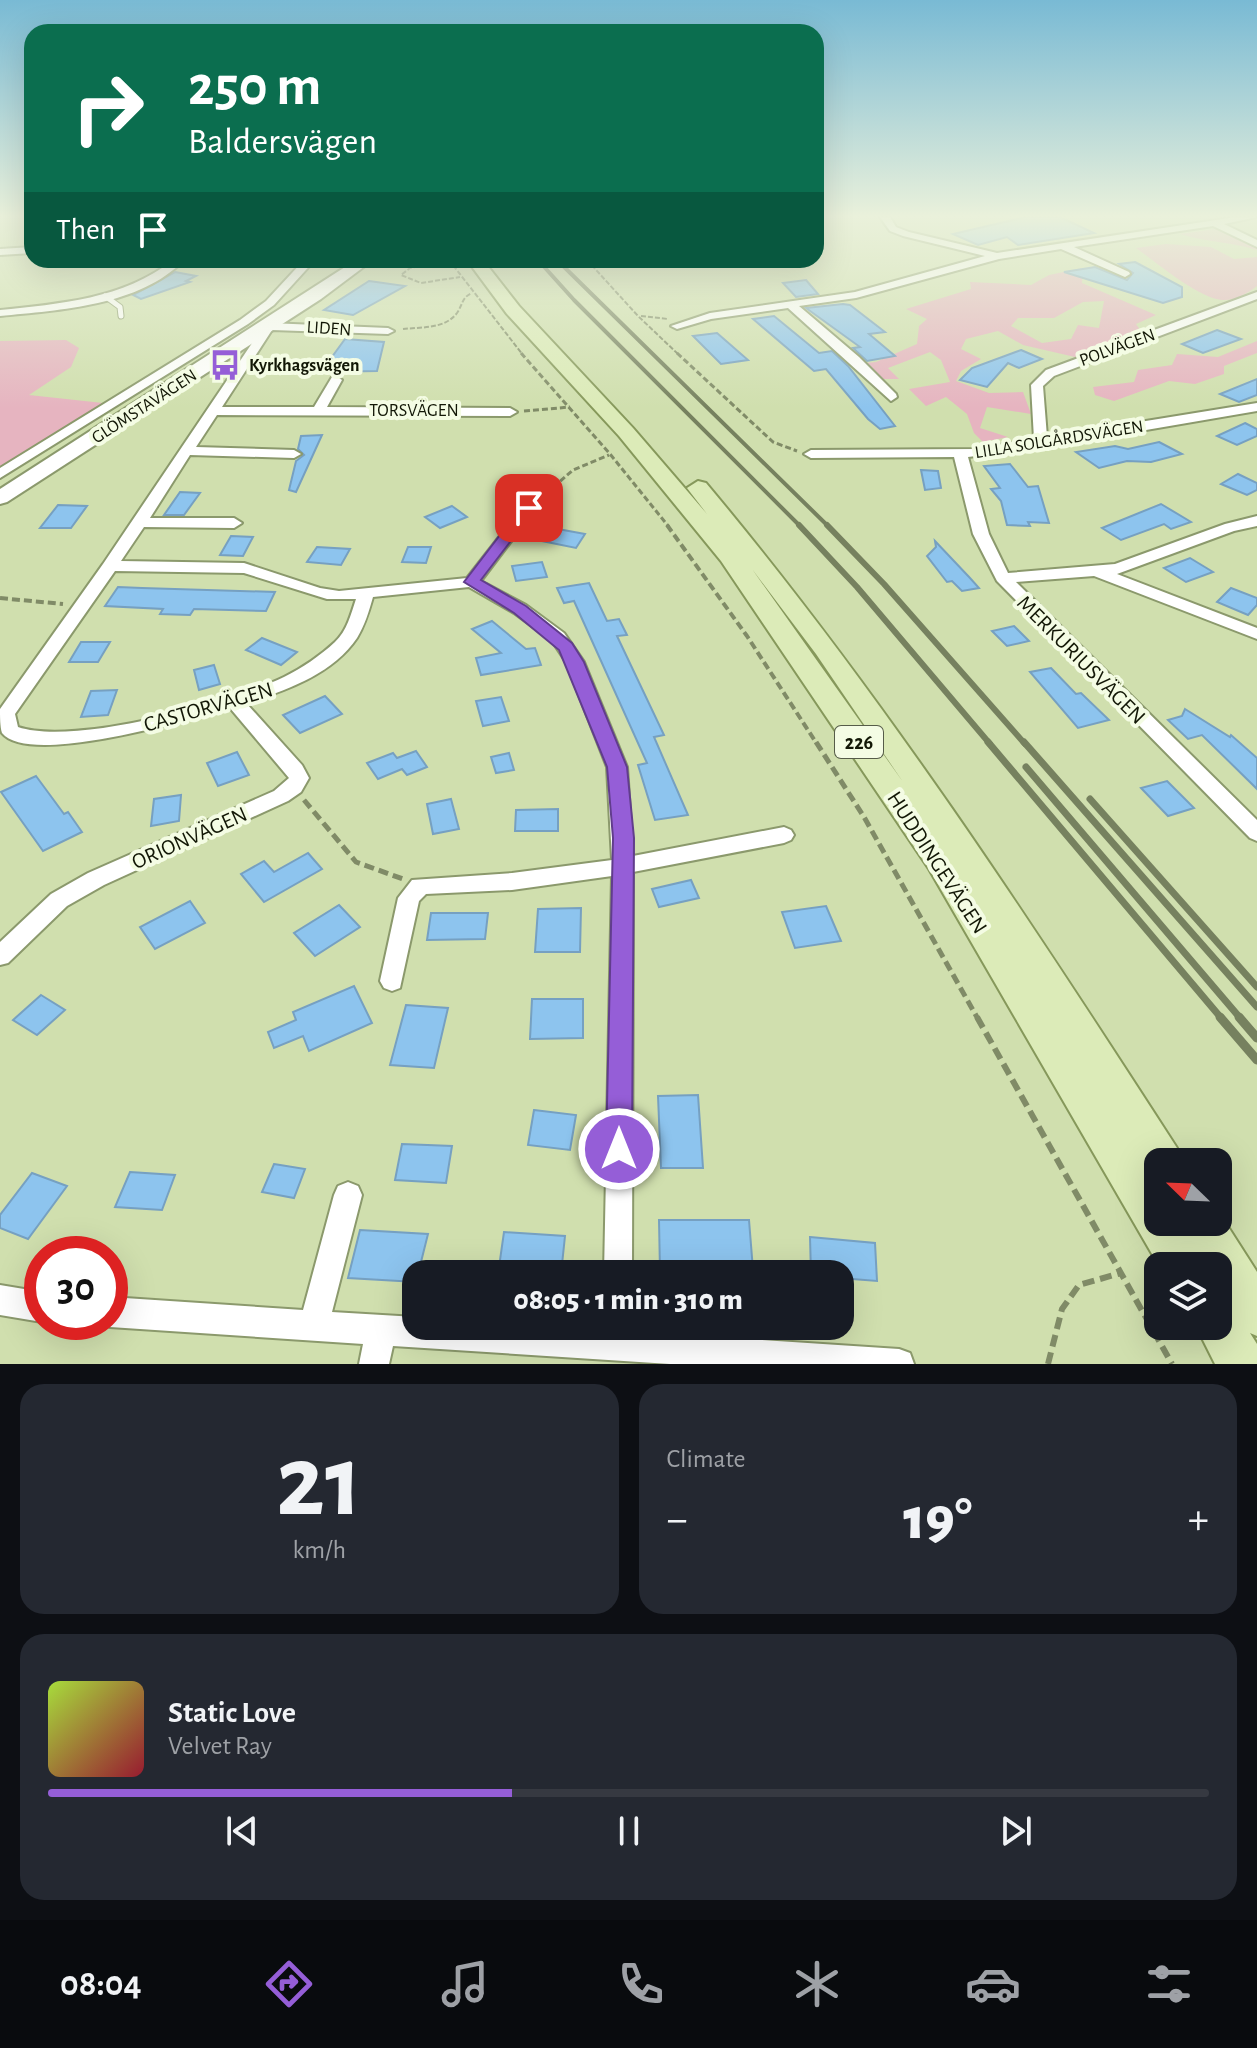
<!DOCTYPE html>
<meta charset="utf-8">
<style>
body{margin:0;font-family:"Alegreya Sans",sans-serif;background:#242831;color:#f1f3f6;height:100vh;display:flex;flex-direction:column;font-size:30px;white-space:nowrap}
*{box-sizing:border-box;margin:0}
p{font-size:26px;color:#9ea1a6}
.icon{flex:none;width:44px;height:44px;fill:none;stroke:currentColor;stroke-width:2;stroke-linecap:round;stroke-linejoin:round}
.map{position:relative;height:1364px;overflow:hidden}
.sheet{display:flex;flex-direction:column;gap:20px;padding:20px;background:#0d0f14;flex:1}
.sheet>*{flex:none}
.banner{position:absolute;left:24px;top:24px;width:800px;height:244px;border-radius:24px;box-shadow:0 8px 32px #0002;background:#0b6e4f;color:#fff;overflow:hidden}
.needle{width:52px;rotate:293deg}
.tools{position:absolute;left:1144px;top:1148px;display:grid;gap:16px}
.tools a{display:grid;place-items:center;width:88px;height:88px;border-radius:16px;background:#171b24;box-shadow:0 8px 32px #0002;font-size:40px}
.speed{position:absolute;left:24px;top:1236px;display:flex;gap:16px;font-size:40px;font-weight:700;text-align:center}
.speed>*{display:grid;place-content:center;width:104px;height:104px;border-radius:50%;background:#171b24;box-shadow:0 8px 32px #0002;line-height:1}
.speed .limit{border:12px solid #d22;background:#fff;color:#111}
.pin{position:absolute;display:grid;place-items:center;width:68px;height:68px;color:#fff;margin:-34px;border-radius:16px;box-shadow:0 4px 12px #0006}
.me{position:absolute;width:88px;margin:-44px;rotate:0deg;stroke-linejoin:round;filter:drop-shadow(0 0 6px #0008)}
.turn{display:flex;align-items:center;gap:28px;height:168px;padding:0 32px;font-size:36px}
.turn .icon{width:104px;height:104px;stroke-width:2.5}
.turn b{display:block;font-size:56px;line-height:68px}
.then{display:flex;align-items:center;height:76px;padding:0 32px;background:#0003;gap:16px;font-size:30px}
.big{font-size:60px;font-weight:800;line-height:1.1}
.sheet .card{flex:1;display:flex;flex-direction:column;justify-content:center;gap:12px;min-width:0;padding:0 28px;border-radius:24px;background:#242831}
.sheet .dial{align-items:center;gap:0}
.dial b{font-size:104px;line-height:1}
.song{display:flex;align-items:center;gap:24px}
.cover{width:96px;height:96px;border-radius:12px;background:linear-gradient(135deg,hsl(80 70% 55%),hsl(350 70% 35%))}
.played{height:8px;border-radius:4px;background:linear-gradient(90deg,#955ed7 40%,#363941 40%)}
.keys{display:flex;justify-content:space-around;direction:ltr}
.heat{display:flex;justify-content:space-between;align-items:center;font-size:44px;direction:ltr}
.sheet .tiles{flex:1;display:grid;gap:20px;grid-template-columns:1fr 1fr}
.card:last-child{grid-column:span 2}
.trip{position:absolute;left:402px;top:1260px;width:452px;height:80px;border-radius:24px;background:#171b24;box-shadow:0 8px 32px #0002;font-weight:800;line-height:80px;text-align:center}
.menu{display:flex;height:128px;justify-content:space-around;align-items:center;background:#090b0e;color:#9ea1a6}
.menu .icon{width:56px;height:56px}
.menu .selected{color:#955ed7}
.menu b{font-size:36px;color:#f1f3f6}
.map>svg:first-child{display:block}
</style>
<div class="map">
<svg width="1257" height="1364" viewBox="0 0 1257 1364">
<rect width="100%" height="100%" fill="#d0dfae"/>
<g fill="#e6b4c0" fill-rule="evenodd">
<path d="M 1216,229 L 1257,245 L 1257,250 C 1231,242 1206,242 1180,234 Z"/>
<path d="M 1166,244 L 1211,247 L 1234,259 L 1257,257 L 1257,286 C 1248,293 1235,301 1222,300 C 1198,298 1156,262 1136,248 Z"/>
<path d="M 1083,268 L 1082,283 L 1156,315 L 1136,324 L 1143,334 L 1075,357 L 1023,345 L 998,331 L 966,339 L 961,349 L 981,359 L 961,371 L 956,381 L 989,393 L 1023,392 L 1031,414 L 987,407 L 980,428 L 1008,437 L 983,442 L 974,433 L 967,414 L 946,397 L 926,406 L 909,389 L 950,382 L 941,360 L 930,352 L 888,368 L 899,379 L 883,379 L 866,363 L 876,362 L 917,344 L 919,326 L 927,319 L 906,309 L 971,289 L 970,282 L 1031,285 L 1049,275 ZM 1104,301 L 1099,328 L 1078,325 L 1071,339 L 1042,343 L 1011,326 L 1018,318 L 1054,318 L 1083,302 Z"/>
<polygon points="66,340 79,348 71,367 29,395 103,403 0,469 0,341"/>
<polygon points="1257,341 1257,353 1224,366 1224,374 1195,384 1169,381 1114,401 1095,395 1093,387 1134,382 1138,370 1172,365 1177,354 1218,357"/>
</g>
<g fill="#8dc4ee" stroke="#76a0c1" stroke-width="2">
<polygon points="1026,217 1060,217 1094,233 1018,245 1007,237 978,245 953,234"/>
<polygon points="1135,262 1182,287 1182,297 1163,303 1064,272 1095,267 1127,280 1133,273 1119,264"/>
<polygon points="175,272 196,276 186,281 190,282 141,299 133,295"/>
<polygon points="806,280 818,294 796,297 783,283"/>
<polygon points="369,281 405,286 353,315 324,310"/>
<polygon points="843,304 850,305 885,332 869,334 895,356 867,361 853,348 860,347 806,308"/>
<polygon points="774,316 819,353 832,351 848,366 895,426 880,429 868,419 826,369 814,371 753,319"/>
<polygon points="1217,330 1241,339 1203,353 1182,344"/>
<polygon points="717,333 748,360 721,364 693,336"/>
<polygon points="345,339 384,342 377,371 321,372"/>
<polygon points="1021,350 1042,359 1019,368 1008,363 987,387 960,380 972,368"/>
<polygon points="1257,379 1257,395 1239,402 1220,394"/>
<polygon points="1245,423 1257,429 1257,436 1237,445 1217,436"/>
<polygon points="322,435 296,492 289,490 296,461 304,455 298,449 301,436"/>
<polygon points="1159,442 1182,454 1151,462 1127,461 1099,468 1076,452 1115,446 1128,449"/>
<polygon points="1010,464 1028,487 1038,486 1049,523 1028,522 1030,526 1007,525 1001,501 991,489 1000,488 984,466"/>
<polygon points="921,470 938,471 941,488 925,490"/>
<polygon points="1238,474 1257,483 1257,490 1247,495 1221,484"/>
<polygon points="180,492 200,493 184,515 164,515"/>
<polygon points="1161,504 1191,522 1171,529 1164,524 1121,540 1102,528"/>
<polygon points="58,505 87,506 71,528 40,528"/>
<polygon points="452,506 467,517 440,528 425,517"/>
<polygon points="547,527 585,534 576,548 537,540"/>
<polygon points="231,536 253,537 243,556 220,555"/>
<polygon points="935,541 970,578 979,588 962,591 952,581 947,582 927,556 936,547"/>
<polygon points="317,547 350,549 341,565 307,562"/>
<polygon points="408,547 431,547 426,563 402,562"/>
<polygon points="1190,558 1213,572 1186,582 1164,568"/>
<polygon points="542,562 547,577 516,581 512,566"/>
<polygon points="589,583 607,621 619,619 627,635 617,636 664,735 654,737 688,815 655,820 638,765 647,763 574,601 564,603 557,588"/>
<polygon points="118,587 142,588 275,592 266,611 194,609 190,615 160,614 163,609 105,606"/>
<polygon points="1231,588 1257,598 1257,605 1248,615 1217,602"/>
<polygon points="492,621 526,649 535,648 541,665 481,675 476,658 501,653 472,629"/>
<polygon points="1014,626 1029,641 1007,646 992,631"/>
<polygon points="262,638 297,652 281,665 246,650"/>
<polygon points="81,642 110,642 98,662 69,662"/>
<polygon points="214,665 220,684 199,690 194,670"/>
<polygon points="1051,668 1076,694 1081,693 1109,720 1078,728 1030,672"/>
<polygon points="117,690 108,715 81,717 91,691"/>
<polygon points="325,696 342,714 300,733 283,715"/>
<polygon points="501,697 509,721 483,726 476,701"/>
<polygon points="1185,709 1230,737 1231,735 1257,758 1257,789 1202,735 1188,739 1168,720 1182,716"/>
<polygon points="416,751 427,767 407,775 402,769 378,779 367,763 393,753 397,758"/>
<polygon points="237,752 249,775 218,786 207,763"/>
<polygon points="509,753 514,770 496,773 491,757"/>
<polygon points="36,776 64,814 68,812 82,832 43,851 1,792"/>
<polygon points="1167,781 1194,808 1168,816 1141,788"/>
<polygon points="181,795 179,821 151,826 154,799"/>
<polygon points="451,799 459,829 433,834 427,804"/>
<polygon points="558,809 558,831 515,831 516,810"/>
<polygon points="308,853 322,869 264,902 241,874 264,861 274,872"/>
<polygon points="691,880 699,898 659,907 652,889"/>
<polygon points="190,901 205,923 155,949 140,927"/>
<polygon points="339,905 360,927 315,956 294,933"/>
<polygon points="826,906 841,941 795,948 782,912"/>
<polygon points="581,908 580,952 535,952 538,909"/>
<polygon points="431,913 488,913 485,939 427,940"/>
<polygon points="354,986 372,1023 309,1051 303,1036 274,1048 268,1032 296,1020 293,1012"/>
<polygon points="41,995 65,1010 37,1035 13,1020"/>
<polygon points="532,999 583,999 583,1038 530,1039"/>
<polygon points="406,1005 448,1008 434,1068 390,1065"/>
<polygon points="698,1095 703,1168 661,1168 658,1096"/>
<polygon points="534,1110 576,1115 570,1150 528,1145"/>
<polygon points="402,1144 452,1146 446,1183 395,1180"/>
<polygon points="274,1164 305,1169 294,1198 262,1192"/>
<polygon points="130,1172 175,1175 162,1210 115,1207"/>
<polygon points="32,1173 67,1186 28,1239 0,1228 0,1215"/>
<polygon points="659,1220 749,1220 753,1270 660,1271"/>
<polygon points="360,1230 428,1234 416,1282 348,1278"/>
<polygon points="504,1232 565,1236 561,1274 498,1274"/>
<polygon points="810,1237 875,1243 877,1281 840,1278 840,1274 811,1274"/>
</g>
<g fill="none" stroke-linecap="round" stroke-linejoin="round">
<defs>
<polyline id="lane" points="105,296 120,307 121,316"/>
<g id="street">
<polygon points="880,217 890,217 896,227 909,232 997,253 1236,217 1257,217 1224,224 1257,240 1257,247 1213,226 1074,247 1129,272 1130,274 1125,277 1061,249 999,259 856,298 799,306 859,357 896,394 897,397 891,401 788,308 711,319 677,329 671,326 710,313 855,292 985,256 903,236 890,231"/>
<polygon points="32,247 32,253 0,255 0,249"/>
<path d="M 173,260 L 184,260 C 140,306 60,310 0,316 L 0,310 C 59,304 124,299 173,260 Z"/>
<polygon points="304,260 315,260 274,305 248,324 0,478 0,468 240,320 266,301"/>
<polygon points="1257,292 1257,299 1054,376 1043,386 1047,437 1257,403 1257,411 1041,448 968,457 989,534 1008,573 1115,564 1225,524 1257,516 1257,526 1234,531 1117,574 1257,628 1257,639 1094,576 1016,582 1257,820 1257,841 1250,838 997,581 973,534 954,457 811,458 804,454 811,450 975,449 1034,439 1031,385 1046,370"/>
<path d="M 269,323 L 388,328 L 394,331 L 388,334 L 272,330 L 222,407 L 314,407 L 332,377 L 336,376 L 342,380 L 327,407 L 510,408 L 517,412 L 510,416 L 217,415 L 196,447 L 294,450 L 301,454 L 294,458 L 190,455 L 150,518 L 234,518 L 242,523 L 234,528 L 144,527 L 121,561 L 244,563 L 320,588 L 339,591 L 467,578 L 524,505 L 534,505 L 534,511 L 481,581 L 526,605 L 564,633 L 584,662 L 627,767 L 633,856 L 784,827 L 791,830 L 794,835 L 791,840 L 784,843 L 633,872 L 632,1274 L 604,1274 L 612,876 L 512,890 L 426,894 L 419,901 L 400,988 L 392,991 L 384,988 L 380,981 L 398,898 L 412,880 L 512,873 L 612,860 L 607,767 L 566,662 L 552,641 L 514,613 L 469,587 L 373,597 C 369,611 365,625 357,638 C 333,674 285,691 246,703 L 302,765 L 309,778 L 301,792 L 288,801 L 104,885 L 67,906 L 8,963 L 0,965 L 0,942 L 51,894 L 88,873 L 274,791 L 289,778 L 230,708 C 191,719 29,767 2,733 C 0,727 0,716 0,709 L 103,564 L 265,324 ZM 115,571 L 244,573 L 327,599 L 356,599 C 351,614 347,631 335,642 C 320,656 302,668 284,677 C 230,703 74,746 18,727 L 15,714 Z"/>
<polygon points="348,1182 358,1186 362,1195 332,1312 416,1317 416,1326 550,1326 899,1349 910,1353 914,1364 670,1364 393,1346 389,1364 359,1364 363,1344 110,1327 100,1322 110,1322 110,1297 303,1310 334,1195 338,1186"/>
<polygon points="0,1285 42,1292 42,1322 0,1315"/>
</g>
<polygon id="secondary" points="356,260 373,260 321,299 7,502 0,504 0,489"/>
<path id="primary" d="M 467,260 L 483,260 L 519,306 L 633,428 L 707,514 L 687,488 L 698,481 L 706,483 C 881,692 1029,919 1177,1148 L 1183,1162 L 1158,1162 L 1158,1222 L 1218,1222 L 1218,1211 L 1257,1272 L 1257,1336 L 1250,1333 L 1257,1344 L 1257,1364 L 1215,1364 L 1196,1326 L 1218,1326 L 1218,1301 L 1225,1304 L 1218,1292 L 1218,1266 L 1159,1266 L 929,869 L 721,561 L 619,436 L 507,314 ZM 752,569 L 816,654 L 903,782 Z"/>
</defs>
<use href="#lane" stroke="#8b996c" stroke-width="7"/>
<use href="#street" stroke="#8b996c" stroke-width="4"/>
<use href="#secondary" stroke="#8b996c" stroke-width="4"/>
<use href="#primary" stroke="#86985b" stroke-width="4"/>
<g stroke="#808b67" stroke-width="2" stroke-dasharray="5 2" stroke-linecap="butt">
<polyline points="446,260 410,268 401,275 421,283 460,277"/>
<polyline points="449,260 523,355"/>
<polyline points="587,260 638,316 679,355"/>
<polyline points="641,316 668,319"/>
<path d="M 403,329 C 422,327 445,329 457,313 C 463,304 462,297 472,293"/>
</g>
<g stroke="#808b67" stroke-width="3" stroke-dasharray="6 3" stroke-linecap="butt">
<polyline points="521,353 610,454 669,527"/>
<polyline points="677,353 773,442 797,451"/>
<polyline points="524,411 570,407"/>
<polyline points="540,499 573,470 609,455"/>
</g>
<g stroke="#808b67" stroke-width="4" stroke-dasharray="8 4" stroke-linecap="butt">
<polyline points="667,525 747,636 817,744"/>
<polyline points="0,598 63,604"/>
</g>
<g stroke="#808b67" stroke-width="5" stroke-dasharray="10 5" stroke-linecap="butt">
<polyline points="816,742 864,817 978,1019"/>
<polyline points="304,800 356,862 403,879"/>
</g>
<g stroke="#808b67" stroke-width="6" stroke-dasharray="12 6" stroke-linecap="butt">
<polyline points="977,1017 1172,1364"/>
<polyline points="1048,1364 1062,1309 1079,1285 1121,1273"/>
</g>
<use href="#lane" stroke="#fff" stroke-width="5"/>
<use href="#street" fill="#fff" fill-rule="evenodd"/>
<use href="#secondary" fill="#fff" fill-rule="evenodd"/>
<use href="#primary" fill="#dcebb8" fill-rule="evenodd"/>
<g stroke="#76815f" stroke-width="4">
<polyline points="538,260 574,300 801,527"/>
<polyline points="557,260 829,527"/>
</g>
<g stroke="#76815f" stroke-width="6">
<polyline points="799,525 857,587 990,744"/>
<polyline points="827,525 884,584 1025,744"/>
</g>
<g stroke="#76815f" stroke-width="7">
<polyline points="988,742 1222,1019"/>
<polyline points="1024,742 1257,1007"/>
<polyline points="1026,767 1241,1019"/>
<polyline points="1090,799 1257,987"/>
</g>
<g stroke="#76815f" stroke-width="9">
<polyline points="1220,1017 1257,1060"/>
<polyline points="1239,1017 1257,1038"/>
</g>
</g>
<linearGradient id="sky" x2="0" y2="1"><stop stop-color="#79bad4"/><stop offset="0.53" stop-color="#eaf1db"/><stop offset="1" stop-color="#eaf1db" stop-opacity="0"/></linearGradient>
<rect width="1257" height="408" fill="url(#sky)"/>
<polygon fill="#955ed7" stroke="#613d8c" stroke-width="2" points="529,504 536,508 481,580 526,606 572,643 584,662 627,767 634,838 632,1149 628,1157 619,1161 610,1157 606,1149 613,838 607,767 559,650 514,613 464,582 523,505"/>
<defs>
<symbol id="bus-bare" viewBox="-9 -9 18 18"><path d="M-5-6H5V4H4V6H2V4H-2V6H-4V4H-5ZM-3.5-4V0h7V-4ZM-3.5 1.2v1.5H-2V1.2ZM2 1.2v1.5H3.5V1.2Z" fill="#955ed7" stroke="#f4fce4" stroke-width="2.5" paint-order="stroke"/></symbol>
</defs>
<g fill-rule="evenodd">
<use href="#bus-bare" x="203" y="343" width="44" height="44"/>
</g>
<g text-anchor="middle" stroke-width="8" stroke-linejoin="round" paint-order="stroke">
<g font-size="18" fill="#121706" stroke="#f4fce4">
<text transform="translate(329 328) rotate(4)" y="6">LIDEN</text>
<text transform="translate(1117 347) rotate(-20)" y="6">POLVÄGEN</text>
<text transform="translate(144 406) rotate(-33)" y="6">GLÖMSTAVÄGEN</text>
<text x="414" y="416">TORSVÄGEN</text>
<text transform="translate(1059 439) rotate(-9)" y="6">LILLA SOLGÅRDSVÄGEN</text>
</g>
<g font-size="18" font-weight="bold" fill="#121706" stroke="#f4fce4" text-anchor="start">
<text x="249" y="371">Kyrkhagsvägen</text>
</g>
<rect fill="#f4fce4" stroke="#565c49" stroke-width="2" x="835" y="726" width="48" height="32" rx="6"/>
<g font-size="20" font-weight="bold" fill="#121706">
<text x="859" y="749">226</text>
</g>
<g font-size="22" fill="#121706" stroke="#f4fce4">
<text transform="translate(1082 659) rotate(45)" y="8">MERKURIUSVÄGEN</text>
<text transform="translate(208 706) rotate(-16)" y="8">CASTORVÄGEN</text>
<text transform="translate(189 837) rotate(-24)" y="8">ORIONVÄGEN</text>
<text transform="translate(938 862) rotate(57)" y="8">HUDDINGEVÄGEN</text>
</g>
</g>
</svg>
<div class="tools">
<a><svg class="needle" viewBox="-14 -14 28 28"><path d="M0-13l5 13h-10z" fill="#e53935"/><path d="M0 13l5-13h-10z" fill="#9ea1a6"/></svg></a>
<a><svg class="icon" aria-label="layers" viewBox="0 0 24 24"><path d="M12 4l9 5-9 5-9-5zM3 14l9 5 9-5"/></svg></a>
</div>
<div class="speed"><div class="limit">30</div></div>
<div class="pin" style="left:529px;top:508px;background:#d93025"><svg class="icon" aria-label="arrive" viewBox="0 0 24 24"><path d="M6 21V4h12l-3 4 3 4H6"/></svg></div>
<svg class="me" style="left:619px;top:1149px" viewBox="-20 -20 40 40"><circle r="17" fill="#955ed7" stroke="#fff" stroke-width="3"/><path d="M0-11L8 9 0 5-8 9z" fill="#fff"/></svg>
<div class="trip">08:05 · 1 min · 310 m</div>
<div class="banner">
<div class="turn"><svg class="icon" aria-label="right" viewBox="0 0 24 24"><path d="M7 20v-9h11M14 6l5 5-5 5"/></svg><div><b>250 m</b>Baldersvägen</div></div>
<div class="then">Then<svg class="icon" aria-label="arrive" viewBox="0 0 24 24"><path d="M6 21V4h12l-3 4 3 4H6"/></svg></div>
</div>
</div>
<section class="sheet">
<div class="tiles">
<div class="card dial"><b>21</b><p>km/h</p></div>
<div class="card"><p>Climate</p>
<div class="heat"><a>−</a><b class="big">19°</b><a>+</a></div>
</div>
<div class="card">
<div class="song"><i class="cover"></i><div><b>Static Love</b><p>Velvet Ray</p></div></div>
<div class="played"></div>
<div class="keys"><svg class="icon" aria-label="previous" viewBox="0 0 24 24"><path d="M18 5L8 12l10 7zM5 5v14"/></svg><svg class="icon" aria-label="pause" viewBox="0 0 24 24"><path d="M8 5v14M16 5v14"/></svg><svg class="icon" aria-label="next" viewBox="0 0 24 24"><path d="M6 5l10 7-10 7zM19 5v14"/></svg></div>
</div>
</div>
</section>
<nav class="menu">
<b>08:04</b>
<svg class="icon selected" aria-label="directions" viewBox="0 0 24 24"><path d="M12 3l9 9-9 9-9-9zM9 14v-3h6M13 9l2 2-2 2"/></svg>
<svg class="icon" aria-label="music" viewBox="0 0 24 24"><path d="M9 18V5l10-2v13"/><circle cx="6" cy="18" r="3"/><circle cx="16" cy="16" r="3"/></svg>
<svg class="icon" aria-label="phone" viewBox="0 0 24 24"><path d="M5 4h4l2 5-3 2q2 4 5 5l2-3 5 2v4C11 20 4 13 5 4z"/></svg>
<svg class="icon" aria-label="climate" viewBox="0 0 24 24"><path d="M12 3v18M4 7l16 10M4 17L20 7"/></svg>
<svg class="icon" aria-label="car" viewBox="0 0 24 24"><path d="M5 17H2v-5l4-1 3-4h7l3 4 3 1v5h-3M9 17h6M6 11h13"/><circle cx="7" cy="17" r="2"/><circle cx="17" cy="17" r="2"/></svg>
<svg class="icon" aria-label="filters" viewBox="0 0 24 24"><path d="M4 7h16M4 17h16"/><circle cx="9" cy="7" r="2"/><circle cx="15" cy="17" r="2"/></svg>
</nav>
